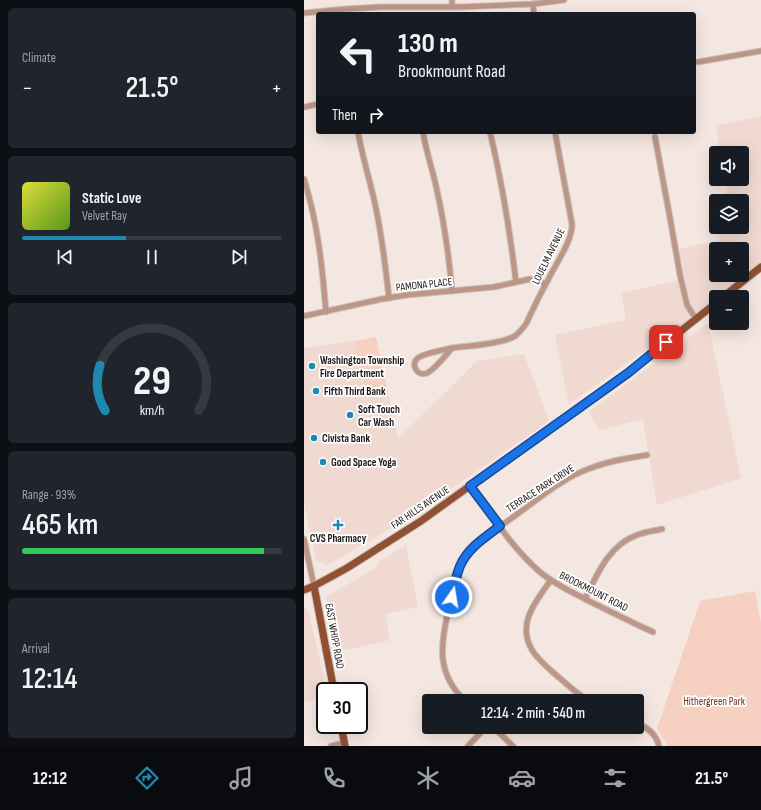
<!DOCTYPE html>
<meta charset="utf-8">
<style>
body{margin:0;font-family:"Sofia Sans Condensed",sans-serif;background:#20242c;color:#f1f3f6;height:100vh;display:flex;flex-direction:column;font-size:15px;white-space:nowrap}
*{box-sizing:border-box;margin:0}
p{font-size:13px;color:#9ea1a6}
.icon{flex:none;width:22px;height:22px;fill:none;stroke:currentColor;stroke-width:2;stroke-linecap:round;stroke-linejoin:round}
.map{position:relative;flex:1;overflow:hidden}
.side{display:flex;flex-direction:column;gap:8px;padding:8px;background:#0d0f14;width:304px}
.side>*{flex:none}
.hud{position:absolute;left:12px;top:12px;width:380px;height:122px;border-radius:4px;box-shadow:0 4px 16px #0002;background:#171b24;color:#f1f3f6;overflow:hidden}
.tools{position:absolute;left:405px;top:146px;display:grid;gap:8px}
.tools a{display:grid;place-items:center;width:40px;height:40px;border-radius:4px;background:#171b24;box-shadow:0 4px 16px #0002;font-size:20px}
.speed{position:absolute;left:12px;top:682px;display:flex;gap:8px;font-size:20px;font-weight:700;text-align:center}
.speed>*{display:grid;place-content:center;width:52px;height:52px;border-radius:50%;background:#171b24;box-shadow:0 4px 16px #0002;line-height:1}
.speed .limit{border:2px solid #111;border-radius:6px;background:#fff;color:#111}
.pin{position:absolute;display:grid;place-items:center;width:34px;height:34px;color:#fff;margin:-17px;border-radius:8px;box-shadow:0 2px 6px #0006}
.me{position:absolute;width:44px;margin:-22px;rotate:13deg;stroke-linejoin:round;filter:drop-shadow(0 0 3px #0008)}
.turn{display:flex;align-items:center;gap:14px;height:84px;padding:0 16px;font-size:18px}
.turn .icon{width:52px;height:52px;stroke-width:2.5}
.turn b{display:block;font-size:28px;line-height:34px}
.then{display:flex;align-items:center;height:38px;padding:0 16px;background:#0003;gap:8px;font-size:15px}
.big{font-size:30px;font-weight:600;line-height:1.1}
.side .tile{flex:1;display:flex;flex-direction:column;justify-content:center;gap:6px;min-width:0;padding:0 14px;border-radius:6px;background:#20242c}
.side .dial{align-items:center;gap:0}
.dial svg{height:104px;overflow:visible;fill:none;stroke:#363941;stroke-width:7;stroke-linecap:round;text-anchor:middle}
.dial text{fill:#f1f3f6;stroke:none}
.song{display:flex;align-items:center;gap:12px}
.cover{width:48px;height:48px;border-radius:6px;background:linear-gradient(135deg,hsl(60 70% 55%),hsl(90 70% 35%))}
.played{height:4px;border-radius:2px;background:linear-gradient(90deg,#1e89b0 40%,#363941 40%)}
.keys{display:flex;justify-content:space-around;direction:ltr}
.heat{display:flex;justify-content:space-between;align-items:center;font-size:22px;direction:ltr}
.charge{height:6px;border-radius:3px;background:linear-gradient(90deg,#34c759 93%,#363941 0)}
.trip{position:absolute;left:118px;top:694px;width:222px;height:40px;border-radius:4px;background:#171b24;box-shadow:0 4px 16px #0002;font-weight:600;line-height:40px;text-align:center}
.dock{display:flex;height:64px;justify-content:space-around;align-items:center;background:#090b0e;color:#9ea1a6}
.dock .icon{width:28px;height:28px}
.dock .current{color:#1e89b0}
.dock b{font-size:18px;color:#f1f3f6}
main{display:flex;flex:1;min-height:0}
.map>svg:first-child{display:block}
</style>
<main>
<section class="side">
<div class="tile"><p>Climate</p>
<div class="heat"><a>−</a><b class="big">21.5°</b><a>+</a></div>
</div>
<div class="tile">
<div class="song"><i class="cover"></i><div><b>Static Love</b><p>Velvet Ray</p></div></div>
<div class="played"></div>
<div class="keys"><svg class="icon" aria-label="previous" viewBox="0 0 24 24"><path d="M18 5L8 12l10 7zM5 5v14"/></svg><svg class="icon" aria-label="pause" viewBox="0 0 24 24"><path d="M8 5v14M16 5v14"/></svg><svg class="icon" aria-label="next" viewBox="0 0 24 24"><path d="M6 5l10 7-10 7zM19 5v14"/></svg></div>
</div>
<div class="tile dial"><svg viewBox="0 0 100 80">
<path d="M14 69A42 42 0 1 1 86 69"/>
<path d="M14 69A42 42 0 0 1 10 34" stroke="#1e89b0"/>
<text x="50" y="56" font-size="32" font-weight="700">29</text>
<text x="50" y="72" font-size="11">km/h</text>
</svg></div>
<div class="tile"><p>Range · 93%</p><b class="big">465 km</b><div class="charge"></div></div>
<div class="tile"><p>Arrival</p><b class="big">12:14</b></div>
</section>
<div class="map">
<svg width="457" height="746" viewBox="0 0 457 746">
<rect width="100%" height="100%" fill="#f4e6e0"/>
<g fill="#efd9d0" fill-rule="evenodd">
<path d="M 457,116 L 457,268 L 416,297 L 412,297 L 412,300 L 265,404 L 251,335 L 322,320 L 317,293 L 381,279 L 375,249 L 416,240 L 413,227 L 438,227 L 438,201 L 412,201 L 412,221 L 407,196 L 423,193 L 421,179 L 438,179 L 438,153 L 416,153 L 412,126 ZM 412,249 L 438,249 L 438,275 L 412,275 Z"/>
<polygon points="404,323 437,478 353,505 339,419 295,430 285,412"/>
<polygon points="50,341 62,391 83,388 94,439 173,361 220,354 245,421 114,512 24,565 12,560 0,503 0,348"/>
<polygon points="102,545 114,607 81,614 86,640 32,652 22,597 72,568 75,562"/>
<polygon points="0,607 4,610 23,691 21,691 21,696 0,702"/>
</g>
<g fill="#f6d1c1">
<polygon points="72,337 83,388 62,391 50,341"/>
<polygon points="451,591 457,623 457,746 363,746 362,743 353,729 396,601"/>
</g>
<g fill="none" stroke-linecap="round" stroke-linejoin="round">
<defs>
<g id="minor">
<polyline points="148,0 148,7"/>
<polyline points="229,4 230,14"/>
<polyline points="0,13 42,9 77,7 155,7 229,4 260,0"/>
<polyline points="394,62 457,51"/>
<polyline points="0,107 14,104"/>
<path d="M 54,132 C 59,161 69,189 74,219 C 79,245 82,271 85,298"/>
<path d="M 119,132 C 122,151 128,168 132,186 C 140,221 145,256 148,291"/>
<path d="M 186,132 C 198,182 206,232 212,282"/>
<polyline points="351,137 366,218 376,275 383,305 392,319"/>
<path d="M 0,179 C 6,199 11,220 14,240 C 18,264 20,288 22,312"/>
<polyline points="0,316 78,299 103,295 190,287 226,279 236,281 241,284"/>
<path d="M 148,348 C 164,346 198,344 211,336 C 215,333 219,328 222,324 C 229,309 236,294 244,280 C 251,265 269,240 268,224 L 251,132"/>
<path d="M 148,348 C 143,354 130,370 123,373 C 113,377 106,364 114,358 C 120,353 140,350 148,348 Z"/>
<path d="M 166,486 C 188,515 207,547 236,572 C 250,584 266,591 283,600 C 305,611 327,622 349,632"/>
<polyline points="0,539 10,586"/>
<path d="M 247,580 C 231,602 211,626 230,653 C 236,661 244,668 252,675 C 263,684 273,695 286,701"/>
<path d="M 281,599 C 293,574 305,545 333,535 C 341,532 349,531 358,529"/>
<path d="M 161,701 C 133,674 136,647 144,612 C 147,599 150,586 153,573 C 157,564 161,556 167,549 C 178,537 194,528 208,518 C 233,500 258,478 287,468 C 305,461 324,458 343,455"/>
<path d="M 333,723 C 344,728 352,734 355,746"/>
<polyline points="189,727 209,746"/>
<polyline points="27,746 40,743"/>
<polyline points="164,746 182,727"/>
</g>
<g id="major">
<polyline points="419,297 457,267"/>
<polyline points="10,586 30,691"/>
<polyline points="0,590 10,586 43,568 117,521 149,498 324,373 412,303"/>
<polyline points="37,725 41,746"/>
</g>
</defs>
<use href="#minor" stroke="#cdc0bb" stroke-width="7"/>
<use href="#major" stroke="#cdc0bb" stroke-width="9"/>
<use href="#minor" stroke="#bc9686" stroke-width="5"/>
<use href="#major" stroke="#905032" stroke-width="7"/>
</g>
<g fill="none" stroke-linecap="round" stroke-linejoin="round">
<defs>
<path id="route" d="M 148,597 C 150,587 152,576 156,566 C 164,548 180,538 196,526 L 166,486 L 324,373 L 362,342"/>
</defs>
<use href="#route" stroke="#114b97" stroke-width="10"/>
<use href="#route" stroke="#1a73e8" stroke-width="7"/>
</g>
<g fill="#1e89b0" stroke="#fff" stroke-width="1.5">
<circle cx="8" cy="366" r="4"/>
<circle cx="12" cy="391" r="4"/>
<circle cx="46" cy="415" r="4"/>
<circle cx="10" cy="438" r="4"/>
<circle cx="19" cy="462" r="4"/>
<path d="M32 519h4v4h4v4h-4v4h-4v-4h-4v-4h4z"/>
</g>
<g text-anchor="middle" stroke-width="3.5" stroke-linejoin="round" paint-order="stroke">
<g font-size="11" fill="#1a1513" stroke="#fff">
<text transform="translate(244 256) rotate(-64)" y="4">LOUELM AVENUE</text>
<text transform="translate(120 284) rotate(-6)" y="4">PAMONA PLACE</text>
<text transform="translate(236 488) rotate(-33)" y="4">TERRACE PARK DRIVE</text>
<text transform="translate(116 507) rotate(-34)" y="4">FAR HILLS AVENUE</text>
<text transform="translate(290 591) rotate(27)" y="4">BROOKMOUNT ROAD</text>
<text transform="translate(31 636) rotate(80)" y="4">EAST WHIPP ROAD</text>
</g>
<g font-size="11" font-weight="bold" fill="#1a1513" stroke="#fff" text-anchor="start">
<text x="16" y="364">Washington Township<tspan x="16" dy="13">Fire Department</tspan></text>
<text x="20" y="395">Fifth Third Bank</text>
<text x="54" y="413">Soft Touch<tspan x="54" dy="13">Car Wash</tspan></text>
<text x="18" y="442">Civista Bank</text>
<text x="27" y="466">Good Space Yoga</text>
<text x="34" y="542" text-anchor="middle">CVS Pharmacy</text>
</g>
<g font-size="11" fill="#69341b" stroke="#fff">
<text x="410" y="705">Hithergreen Park</text>
</g>
</g>
</svg>
<div class="tools">
<a><svg class="icon" aria-label="sound" viewBox="0 0 24 24"><path d="M4 9h4l5-4v14l-5-4H4zM17 9q2 3 0 6"/></svg></a>
<a><svg class="icon" aria-label="layers" viewBox="0 0 24 24"><path d="M12 4l9 5-9 5-9-5zM3 14l9 5 9-5"/></svg></a>
<a>+</a>
<a>−</a>
</div>
<div class="speed"><div class="limit">30</div></div>
<div class="pin" style="left:362px;top:342px;background:#d93025"><svg class="icon" aria-label="arrive" viewBox="0 0 24 24"><path d="M6 21V4h12l-3 4 3 4H6"/></svg></div>
<svg class="me" style="left:148px;top:597px" viewBox="-20 -20 40 40"><circle r="17" fill="#1a73e8" stroke="#fff" stroke-width="3"/><path d="M0-11L8 9 0 5-8 9z" fill="#fff"/></svg>
<div class="trip">12:14 · 2 min · 540 m</div>
<div class="hud">
<div class="turn"><svg class="icon" aria-label="left" viewBox="0 0 24 24"><path d="M17 20v-9H6M10 6l-5 5 5 5"/></svg><div><b>130 m</b>Brookmount Road</div></div>
<div class="then">Then<svg class="icon" aria-label="right" viewBox="0 0 24 24"><path d="M7 20v-9h11M14 6l5 5-5 5"/></svg></div>
</div>
</div>
</main>
<nav class="dock">
<b>12:12</b>
<svg class="icon current" aria-label="directions" viewBox="0 0 24 24"><path d="M12 3l9 9-9 9-9-9zM9 14v-3h6M13 9l2 2-2 2"/></svg>
<svg class="icon" aria-label="music" viewBox="0 0 24 24"><path d="M9 18V5l10-2v13"/><circle cx="6" cy="18" r="3"/><circle cx="16" cy="16" r="3"/></svg>
<svg class="icon" aria-label="phone" viewBox="0 0 24 24"><path d="M5 4h4l2 5-3 2q2 4 5 5l2-3 5 2v4C11 20 4 13 5 4z"/></svg>
<svg class="icon" aria-label="climate" viewBox="0 0 24 24"><path d="M12 3v18M4 7l16 10M4 17L20 7"/></svg>
<svg class="icon" aria-label="car" viewBox="0 0 24 24"><path d="M5 17H2v-5l4-1 3-4h7l3 4 3 1v5h-3M9 17h6M6 11h13"/><circle cx="7" cy="17" r="2"/><circle cx="17" cy="17" r="2"/></svg>
<svg class="icon" aria-label="filters" viewBox="0 0 24 24"><path d="M4 7h16M4 17h16"/><circle cx="9" cy="7" r="2"/><circle cx="15" cy="17" r="2"/></svg>
<b>21.5°</b>
</nav>
